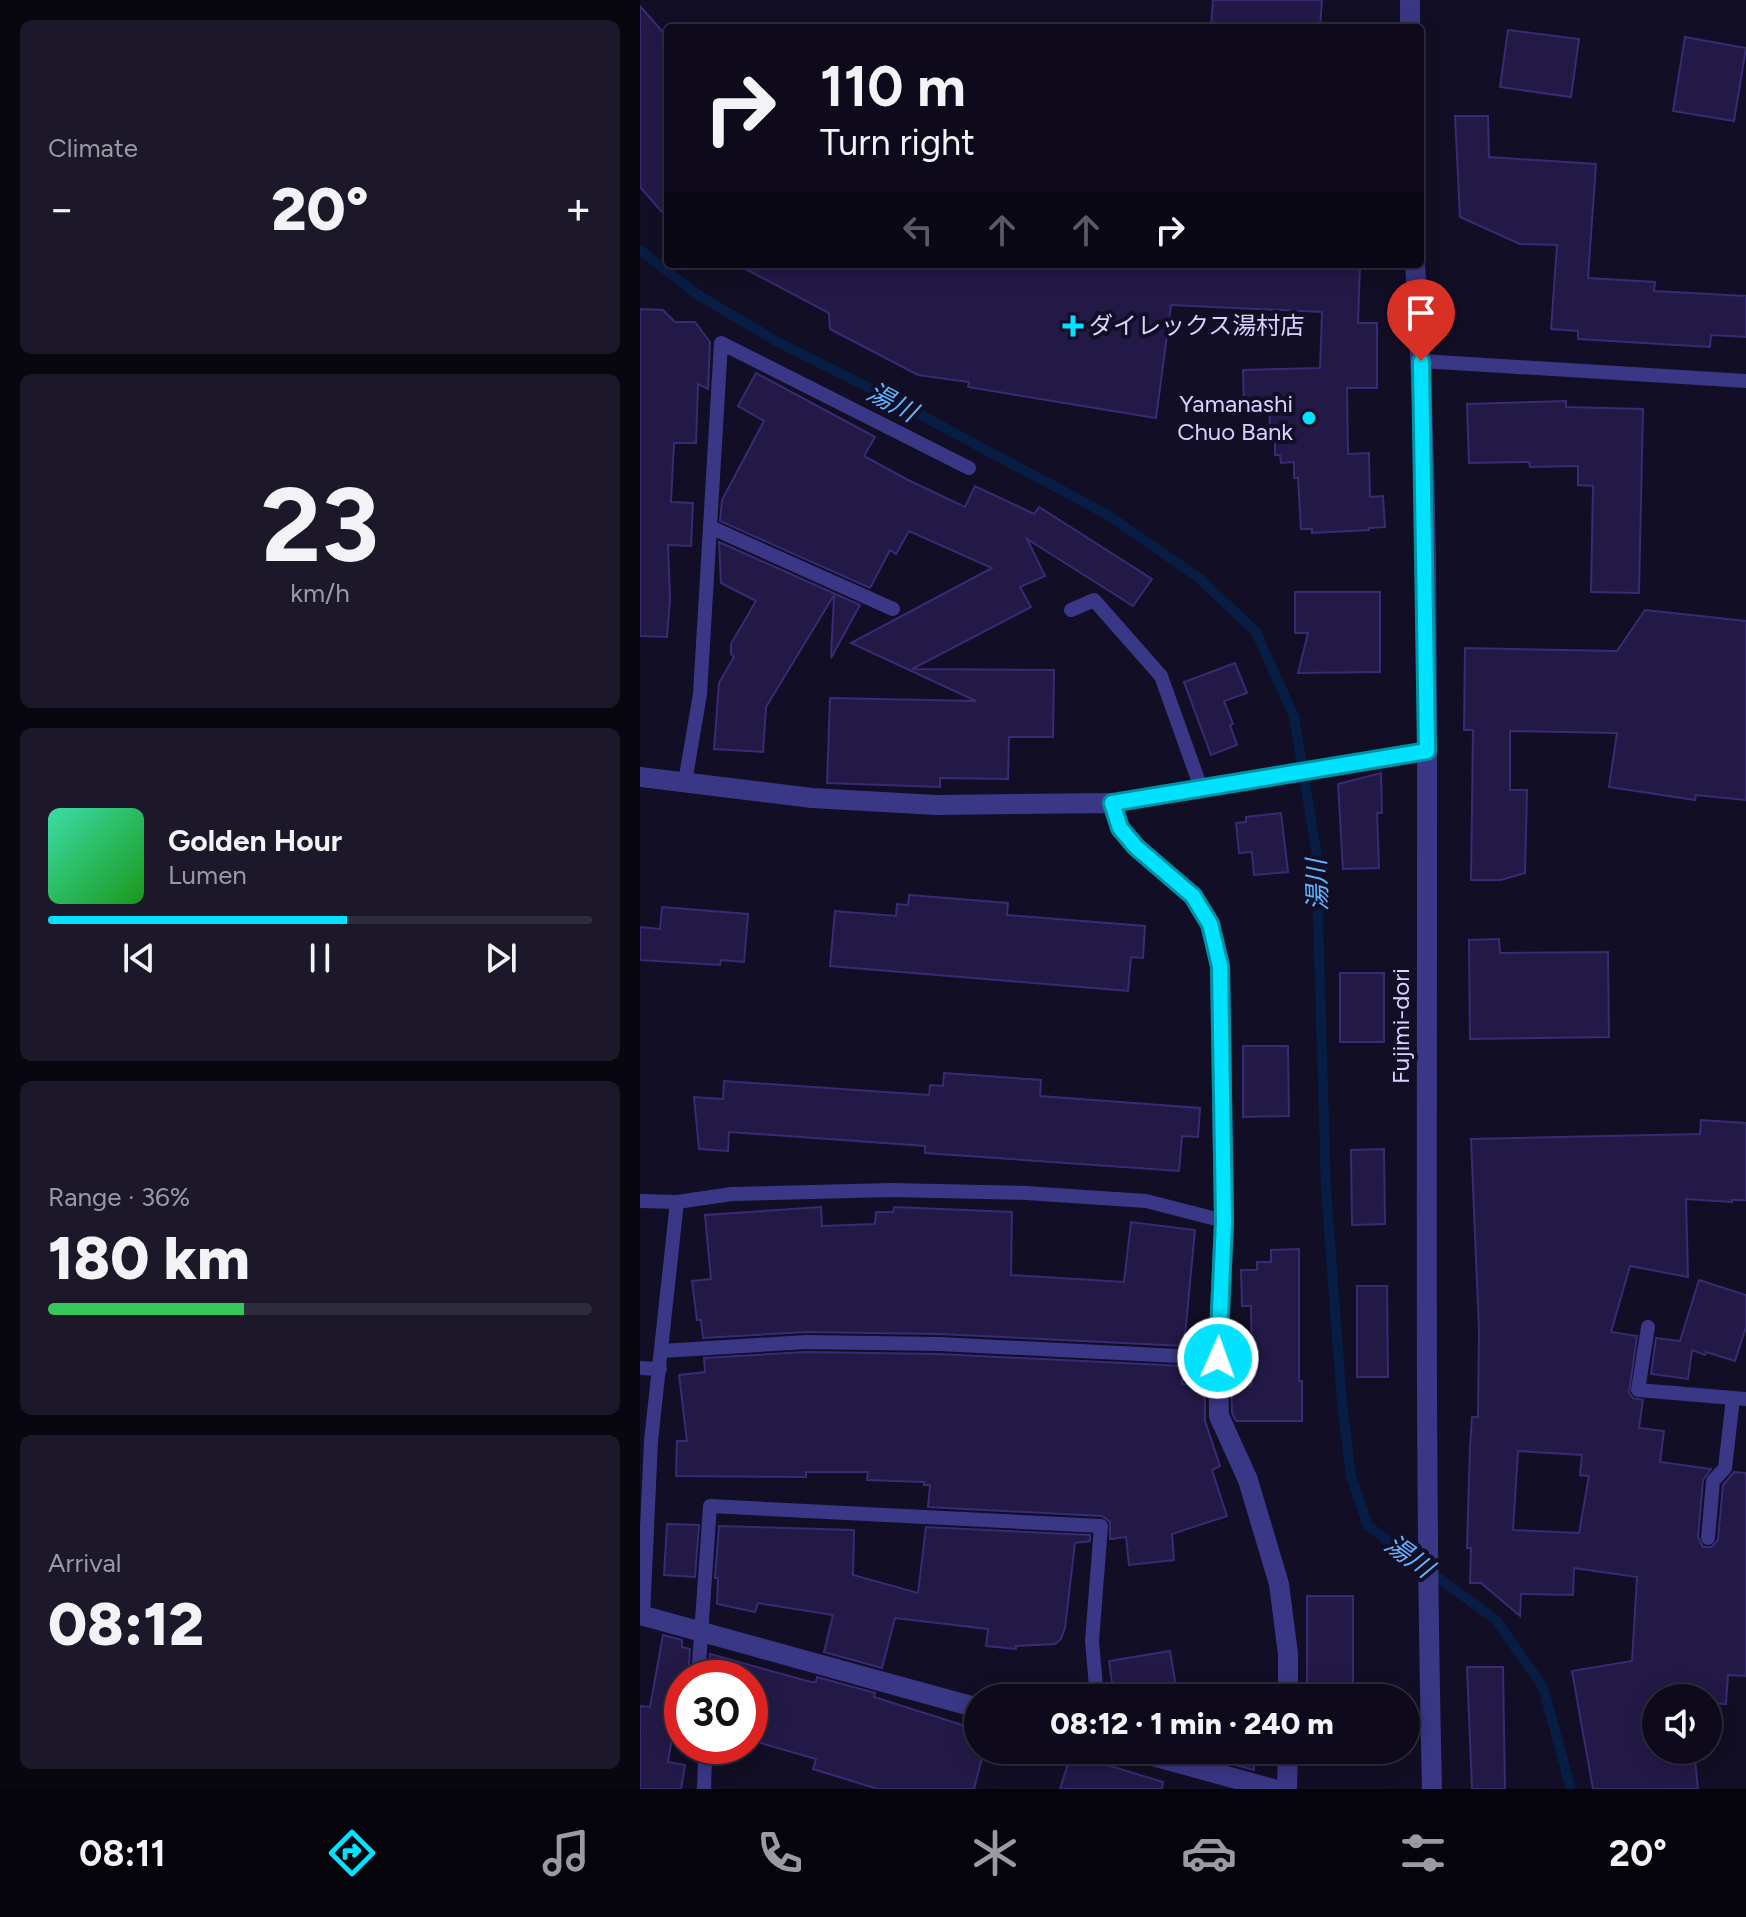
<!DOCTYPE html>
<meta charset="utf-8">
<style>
body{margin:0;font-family:Figtree,"Noto Sans JP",sans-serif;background:#1c1829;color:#f1f3f6;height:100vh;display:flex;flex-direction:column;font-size:30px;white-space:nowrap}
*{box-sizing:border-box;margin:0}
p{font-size:26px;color:#9b9aa3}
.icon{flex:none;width:44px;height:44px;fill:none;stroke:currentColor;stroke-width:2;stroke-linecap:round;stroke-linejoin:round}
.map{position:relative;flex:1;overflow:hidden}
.panel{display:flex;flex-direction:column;gap:20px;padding:20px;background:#08060f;width:640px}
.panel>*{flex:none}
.top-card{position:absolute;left:24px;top:24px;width:760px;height:244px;border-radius:8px;box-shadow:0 4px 20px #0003,0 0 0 2px #2e2b3b;background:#0e0a1c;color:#f1f3f6;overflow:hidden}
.fabs{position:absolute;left:1002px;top:1684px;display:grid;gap:16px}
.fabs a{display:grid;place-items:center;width:80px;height:80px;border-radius:50%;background:#0e0a1c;box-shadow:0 4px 20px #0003,0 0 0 2px #2e2b3b;font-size:40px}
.speed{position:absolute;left:24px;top:1660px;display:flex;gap:16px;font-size:40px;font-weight:700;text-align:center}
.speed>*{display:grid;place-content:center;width:104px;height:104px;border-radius:50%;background:#0e0a1c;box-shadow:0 4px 20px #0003,0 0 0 2px #2e2b3b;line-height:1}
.speed .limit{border:12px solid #d22;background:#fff;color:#111}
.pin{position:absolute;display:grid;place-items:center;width:68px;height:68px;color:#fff;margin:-82px -34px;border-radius:50% 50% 50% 0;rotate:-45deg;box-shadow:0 0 8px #0007}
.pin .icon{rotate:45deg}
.me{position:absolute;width:88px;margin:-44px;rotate:2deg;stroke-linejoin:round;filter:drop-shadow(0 0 6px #0008)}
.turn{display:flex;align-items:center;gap:28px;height:168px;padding:0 24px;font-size:36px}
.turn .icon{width:104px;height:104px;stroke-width:2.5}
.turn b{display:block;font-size:56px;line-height:68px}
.lanes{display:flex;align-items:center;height:76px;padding:0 24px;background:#0003;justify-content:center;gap:40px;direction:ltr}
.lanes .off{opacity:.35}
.big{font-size:60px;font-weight:800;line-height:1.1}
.panel .widget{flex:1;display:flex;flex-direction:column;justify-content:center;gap:12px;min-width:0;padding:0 28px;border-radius:12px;background:#1c1829}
.panel .dial{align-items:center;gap:0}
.dial b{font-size:104px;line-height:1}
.song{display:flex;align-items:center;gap:24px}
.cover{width:96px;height:96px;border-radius:12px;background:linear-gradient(135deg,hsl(160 70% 55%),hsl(120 70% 35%))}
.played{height:8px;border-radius:4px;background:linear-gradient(90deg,#00e2fd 55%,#2e2b3b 55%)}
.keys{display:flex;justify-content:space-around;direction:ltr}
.heat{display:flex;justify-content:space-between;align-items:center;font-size:44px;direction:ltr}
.charge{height:12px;border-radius:6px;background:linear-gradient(90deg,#34c759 36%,#2e2b3b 0)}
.trip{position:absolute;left:324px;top:1684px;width:456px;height:80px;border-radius:40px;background:#0e0a1c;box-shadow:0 4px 20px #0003,0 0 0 2px #2e2b3b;font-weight:800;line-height:80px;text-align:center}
.tab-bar{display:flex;height:128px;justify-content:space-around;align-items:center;background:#06040b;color:#9b9aa3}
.tab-bar .icon{width:56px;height:56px}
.tab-bar .on{color:#00e2fd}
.tab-bar b{font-size:36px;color:#f1f3f6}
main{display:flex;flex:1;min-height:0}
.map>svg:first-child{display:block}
</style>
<main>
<section class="panel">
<div class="widget"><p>Climate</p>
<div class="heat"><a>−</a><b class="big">20°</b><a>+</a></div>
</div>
<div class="widget dial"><b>23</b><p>km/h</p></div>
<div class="widget">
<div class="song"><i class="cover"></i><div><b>Golden Hour</b><p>Lumen</p></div></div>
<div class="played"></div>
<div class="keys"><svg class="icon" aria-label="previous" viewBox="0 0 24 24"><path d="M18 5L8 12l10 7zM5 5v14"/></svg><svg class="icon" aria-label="pause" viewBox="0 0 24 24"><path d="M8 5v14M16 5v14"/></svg><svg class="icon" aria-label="next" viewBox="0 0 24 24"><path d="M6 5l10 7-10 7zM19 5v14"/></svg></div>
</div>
<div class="widget"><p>Range · 36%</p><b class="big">180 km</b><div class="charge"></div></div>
<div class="widget"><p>Arrival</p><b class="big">08:12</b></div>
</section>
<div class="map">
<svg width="1106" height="1789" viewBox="0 0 1106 1789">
<rect width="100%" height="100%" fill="#120e25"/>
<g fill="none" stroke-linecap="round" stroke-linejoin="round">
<polyline stroke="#081d44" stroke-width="10" points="0,250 58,295 136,341 230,388 468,515 559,578 616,632 654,717 676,850 686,1189 702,1403 711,1476 728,1526 856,1620 903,1687 931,1789"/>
</g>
<g fill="#231947" stroke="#392a74" stroke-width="2" fill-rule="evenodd">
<polygon points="573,0 682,0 680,28 571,28"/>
<polygon points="0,6 28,38 28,219 0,187"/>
<polygon points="868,30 939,39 931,97 860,87"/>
<polygon points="1045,37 1106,48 1094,121 1033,111"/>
<polygon points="815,116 848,116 849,157 956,164 948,278 1015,282 1014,291 1106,296 1106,337 1071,335 1070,347 938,339 938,331 911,329 917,245 880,244 820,217"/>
<polygon points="96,264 720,264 718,323 737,323 737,388 707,388 708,454 729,453 730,497 743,496 745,527 729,528 729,530 672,533 672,529 661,529 658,478 654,478 654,462 641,463 640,455 635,455 635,431 630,431 629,404 604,405 603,370 680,368 682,312 531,305 516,418 328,387 329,382 278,375 190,329 189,313"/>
<polygon points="0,309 23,310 35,322 55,322 70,342 68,389 58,384 56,443 34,443 31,502 53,503 51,546 28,545 30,599 27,637 0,636"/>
<polygon points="116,373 235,437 224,456 268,480 325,507 335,486 394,514 399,507 512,579 493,606 387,539 405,576 380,587 391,607 272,669 414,670 413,737 369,737 368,779 300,778 300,787 187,783 190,698 336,701 211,643 352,568 269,531 256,554 250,550 230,588 80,521 82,500 124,421 98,406"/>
<polygon points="926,401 926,407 1003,409 999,593 951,592 953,486 938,485 938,466 890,467 889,462 829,463 827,404"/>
<polygon points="79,542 220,605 191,658 194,595 126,707 123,752 74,749 79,683 94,657 91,654 91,644 116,601 81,583"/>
<polygon points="655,592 740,592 740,672 658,673 668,633 655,633"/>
<polygon points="1005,610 1106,621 1106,800 1056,795 1055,800 969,787 977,733 870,731 870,790 887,790 885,873 861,880 831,880 833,730 824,730 825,648 977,651"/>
<polygon points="595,663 607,693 584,701 593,724 590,725 597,745 571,755 544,682"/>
<polygon points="741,773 742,813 737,813 739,868 703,869 698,784"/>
<polygon points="641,813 648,872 614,875 612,852 599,853 596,823 606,822 606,817"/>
<polygon points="269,895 368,903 367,915 505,926 503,958 491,957 488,991 190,966 195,911 256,916 257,904 268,905"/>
<polygon points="22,907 108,914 104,962 81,960 80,965 0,960 0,927 20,929"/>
<polygon points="859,939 860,953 968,952 969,1037 830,1039 829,940"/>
<rect x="700" y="973" width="44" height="69"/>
<polygon points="603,1046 648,1046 649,1116 603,1117"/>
<polygon points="304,1073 401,1080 400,1096 560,1108 558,1137 542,1136 539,1171 285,1153 285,1146 89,1132 88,1151 59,1149 54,1097 83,1099 84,1081 289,1095 290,1085 303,1086"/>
<path d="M 1061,1120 L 1106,1123 L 1106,1200 L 1092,1200 L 1092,1202 L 1046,1199 L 1048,1277 L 990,1266 L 971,1332 L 997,1336 L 989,1393 L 993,1398 L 1003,1400 L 999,1428 L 1024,1431 L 1020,1462 L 1071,1469 L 1063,1480 L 1058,1537 L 1063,1547 L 1071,1547 L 1078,1540 L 1083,1485 L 1094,1472 L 1106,1473 L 1106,1676 L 1088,1675 L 1086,1704 L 1068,1703 L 1068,1698 L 1016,1698 L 1016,1750 L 1054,1750 L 1058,1789 L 953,1789 L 932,1671 L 992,1661 L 997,1577 L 934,1568 L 933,1595 L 881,1594 L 880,1616 L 841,1583 L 830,1583 L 831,1548 L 827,1548 L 830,1447 L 832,1417 L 838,1417 L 839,1329 L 831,1139 L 1060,1134 ZM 878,1451 L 942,1455 L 940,1475 L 949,1476 L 939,1533 L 873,1530 Z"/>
<polygon points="744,1149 745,1224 712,1225 711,1150"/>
<polygon points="181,1207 182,1226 235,1224 236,1212 253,1212 254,1207 372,1212 371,1275 484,1282 491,1222 555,1230 544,1346 299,1334 166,1332 63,1338 61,1320 57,1320 52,1281 71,1279 65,1215"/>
<polygon points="659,1249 659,1381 662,1381 662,1421 596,1421 592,1413 591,1385 610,1386 612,1381 611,1306 602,1306 601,1270 617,1270 617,1262 631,1262 631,1250"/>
<polygon points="1059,1280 1106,1295 1106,1327 1095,1361 1066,1352 1065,1355 1052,1350 1048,1379 1011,1374 1016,1338 1040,1341"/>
<polygon points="717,1286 747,1286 748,1377 717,1377"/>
<polygon points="166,1352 299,1354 543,1366 542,1384 565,1385 565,1421 580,1466 572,1470 587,1516 532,1534 534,1560 489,1565 486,1537 470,1539 470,1522 462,1516 288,1507 290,1485 284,1485 284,1482 227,1480 228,1472 166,1472 166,1477 36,1476 37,1441 47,1441 39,1375 65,1372 64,1358"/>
<polygon points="27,1524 59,1525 55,1577 24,1575"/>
<polygon points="79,1526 214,1530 213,1575 278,1593 286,1527 450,1535 450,1541 435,1543 425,1628 421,1639 415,1644 376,1646 376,1649 346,1646 348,1629 255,1618 242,1668 184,1652 193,1615 118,1603 115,1612 77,1604 78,1578 75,1578"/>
<rect x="667" y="1596" width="46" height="102"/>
<polygon points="23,1635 42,1640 42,1647 50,1649 48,1678 42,1678 28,1762 45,1765 41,1789 0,1789 0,1706 10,1707"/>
<polygon points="530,1651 538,1698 474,1698 469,1661"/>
<polygon points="70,1654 171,1682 176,1682 177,1677 235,1693 234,1697 338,1730 338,1750 344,1750 334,1789 238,1789 173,1769 176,1759 110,1740 110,1678 68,1678"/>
<polygon points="827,1667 863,1667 865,1789 832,1789"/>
<polygon points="569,1750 615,1750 614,1770 569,1758"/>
<polygon points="431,1754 523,1782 522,1789 420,1789"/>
</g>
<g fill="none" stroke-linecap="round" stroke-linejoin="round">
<g stroke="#3a3786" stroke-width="14">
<polyline points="781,361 1106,381"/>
<polyline points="70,527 253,609"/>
<polyline points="431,610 454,600 521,676 561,788"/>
<polyline points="45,782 60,694 81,343 329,468"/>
<polyline points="472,803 787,751"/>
<polyline points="0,1201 37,1202 92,1194 252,1190 386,1193 506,1201 584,1221"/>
<polyline points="1008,1327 998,1390 1106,1399"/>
<polyline points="22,1351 166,1342 299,1344 578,1358"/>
<polyline points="0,1368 20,1369"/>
<polyline points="1068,1538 1073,1481 1085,1468 1093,1398"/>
<polyline points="3,1616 11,1441 37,1202"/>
<polyline points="58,1678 70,1506 461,1526 452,1641 457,1698"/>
<polyline points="61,1746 65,1761 64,1789"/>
</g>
<g stroke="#3a3786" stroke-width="20">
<polyline points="0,777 172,798 296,805 472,803 480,828 496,847 553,896 570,924 580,966 584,1221 578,1358 579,1416 608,1480 639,1584 648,1654 648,1698"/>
<polyline points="0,1615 338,1708"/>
<polyline points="491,1750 633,1789"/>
<polyline points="647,1789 648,1750"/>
</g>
<g stroke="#3a3786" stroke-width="20">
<polyline points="770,28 770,0"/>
<path d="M 775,264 C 789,478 787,693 787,908 C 787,1201 785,1495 792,1789"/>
</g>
</g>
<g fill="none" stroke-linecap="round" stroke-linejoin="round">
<defs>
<polyline id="route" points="578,1358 584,1221 580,966 570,924 553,896 496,847 480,828 472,803 787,751 781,361"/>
</defs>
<use href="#route" stroke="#0093a4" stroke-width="20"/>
<use href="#route" stroke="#00e2fd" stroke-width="14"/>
</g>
<g fill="#00e2fd" stroke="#120e25" stroke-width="3">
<path d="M429 314h8v8h8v8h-8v8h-8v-8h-8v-8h8z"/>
<circle cx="669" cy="418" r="8"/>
</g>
<g text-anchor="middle" stroke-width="8" stroke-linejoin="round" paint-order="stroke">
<g font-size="24" fill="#d7d2ff" stroke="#120e25" text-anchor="start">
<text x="449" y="334">ダイレックス湯村店</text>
<text x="653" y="412" text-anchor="end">Yamanashi<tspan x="653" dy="28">Chuo Bank</tspan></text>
</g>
<g font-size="24" fill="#d7d2ff" stroke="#120e25">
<text transform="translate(761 1026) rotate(-90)" y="8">Fujimi-dori</text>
</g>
<g font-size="26" font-style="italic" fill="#60b4ff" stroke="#120e25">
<text transform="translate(252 402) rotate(28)" y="9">湯川</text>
<text transform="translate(677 885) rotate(-92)" y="9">湯川</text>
<text transform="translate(769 1556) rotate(36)" y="9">湯川</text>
</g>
</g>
</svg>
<div class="fabs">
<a><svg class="icon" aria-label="sound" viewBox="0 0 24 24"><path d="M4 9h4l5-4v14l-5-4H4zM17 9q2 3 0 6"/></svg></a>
</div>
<div class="speed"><div class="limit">30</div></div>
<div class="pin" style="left:781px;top:361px;background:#d93025"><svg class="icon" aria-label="arrive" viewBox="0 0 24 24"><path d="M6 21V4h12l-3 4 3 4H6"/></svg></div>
<svg class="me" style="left:578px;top:1358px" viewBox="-20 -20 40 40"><circle r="17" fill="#00e2fd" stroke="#fff" stroke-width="3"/><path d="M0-11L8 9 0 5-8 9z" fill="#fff"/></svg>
<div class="trip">08:12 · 1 min · 240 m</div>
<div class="top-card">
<div class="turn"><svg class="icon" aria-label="right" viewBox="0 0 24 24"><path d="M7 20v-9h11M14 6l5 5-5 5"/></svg><div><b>110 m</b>Turn right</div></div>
<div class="lanes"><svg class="icon off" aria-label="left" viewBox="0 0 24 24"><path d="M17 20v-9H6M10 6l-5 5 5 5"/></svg><svg class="icon off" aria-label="ahead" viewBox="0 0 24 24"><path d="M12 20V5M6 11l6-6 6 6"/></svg><svg class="icon off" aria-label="ahead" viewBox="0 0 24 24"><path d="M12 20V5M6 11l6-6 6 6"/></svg><svg class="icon" aria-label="right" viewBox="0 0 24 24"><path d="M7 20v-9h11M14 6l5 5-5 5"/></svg></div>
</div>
</div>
</main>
<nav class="tab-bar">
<b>08:11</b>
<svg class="icon on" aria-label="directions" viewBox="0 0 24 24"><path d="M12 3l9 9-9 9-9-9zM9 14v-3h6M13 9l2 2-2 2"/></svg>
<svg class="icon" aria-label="music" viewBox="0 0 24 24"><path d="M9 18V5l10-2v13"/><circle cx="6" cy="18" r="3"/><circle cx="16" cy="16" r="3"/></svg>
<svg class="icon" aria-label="phone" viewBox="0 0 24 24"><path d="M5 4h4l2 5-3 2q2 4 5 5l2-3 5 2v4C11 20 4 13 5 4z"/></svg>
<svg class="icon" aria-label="climate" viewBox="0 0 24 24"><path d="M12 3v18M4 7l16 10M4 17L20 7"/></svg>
<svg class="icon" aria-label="car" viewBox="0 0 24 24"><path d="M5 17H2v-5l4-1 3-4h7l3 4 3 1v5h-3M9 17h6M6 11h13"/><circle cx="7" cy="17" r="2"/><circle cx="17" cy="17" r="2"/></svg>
<svg class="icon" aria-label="filters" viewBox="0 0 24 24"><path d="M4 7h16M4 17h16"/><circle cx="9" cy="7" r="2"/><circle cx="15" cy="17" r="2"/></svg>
<b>20°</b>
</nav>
